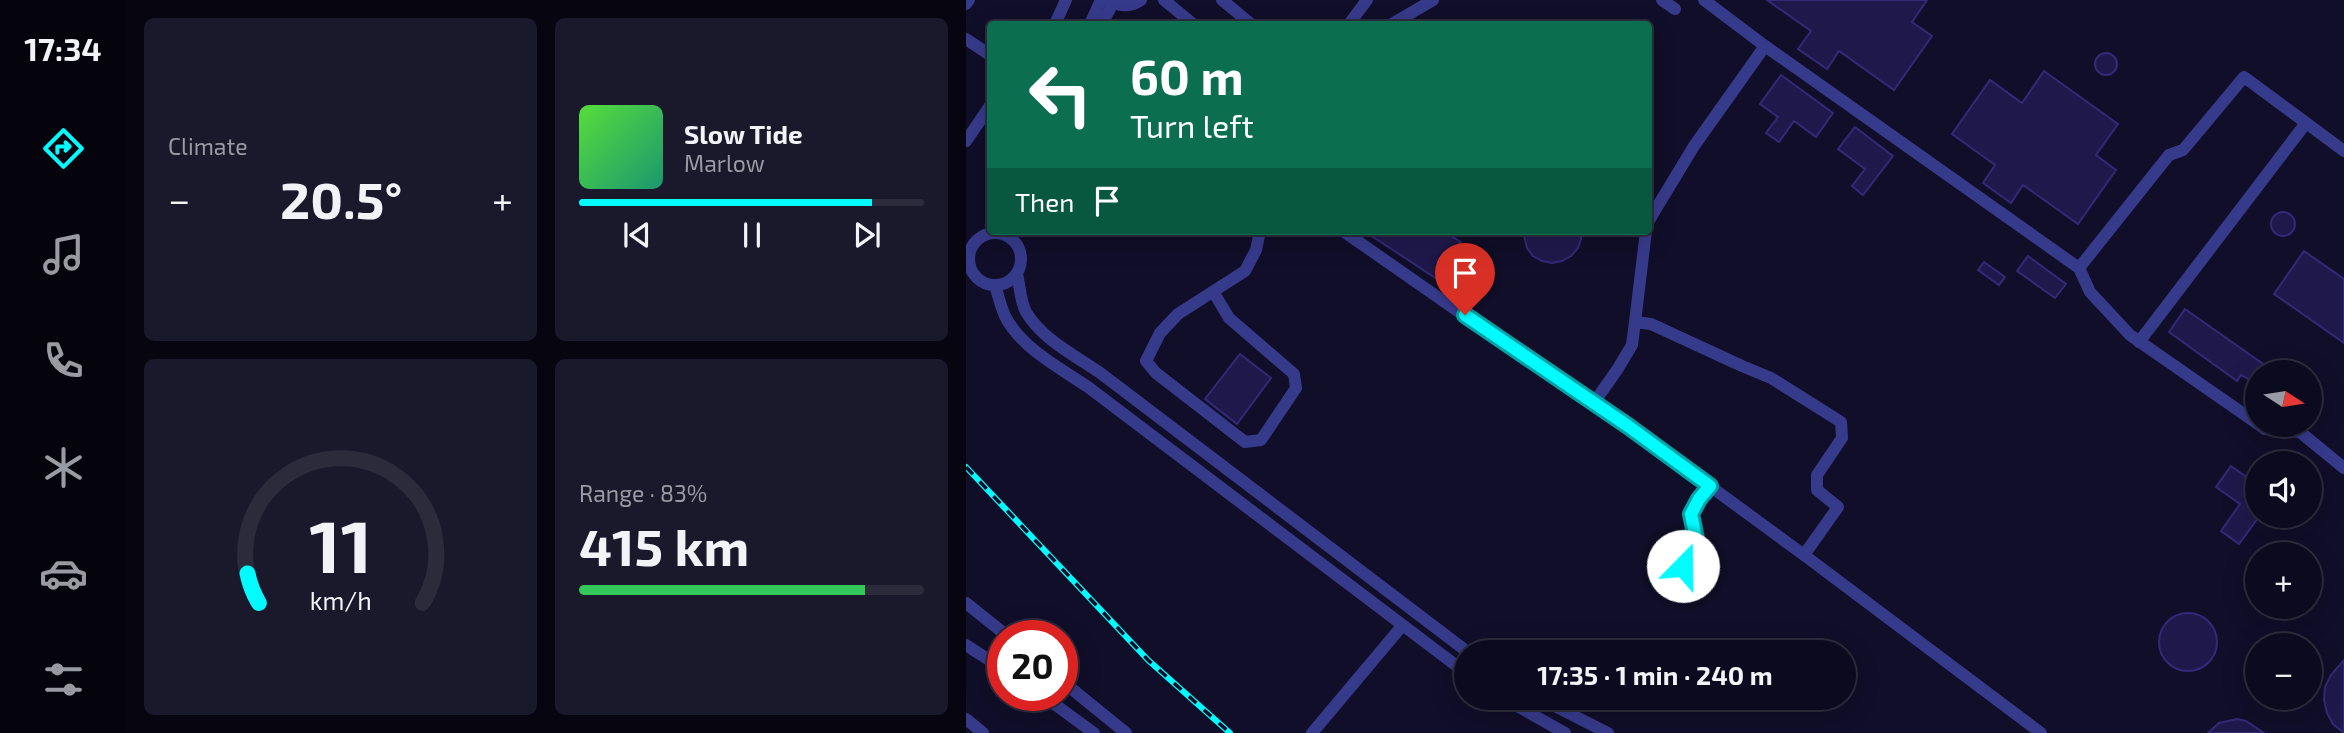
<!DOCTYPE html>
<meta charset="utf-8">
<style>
body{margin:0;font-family:"Exo 2",sans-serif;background:#1a182b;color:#f1f3f6;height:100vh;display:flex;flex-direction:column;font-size:26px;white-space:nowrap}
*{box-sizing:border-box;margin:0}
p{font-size:23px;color:#9a9aa4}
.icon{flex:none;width:38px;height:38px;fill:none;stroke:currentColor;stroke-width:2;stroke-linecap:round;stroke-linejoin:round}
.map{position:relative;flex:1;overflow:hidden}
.details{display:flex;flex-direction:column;gap:18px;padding:18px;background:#070610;width:840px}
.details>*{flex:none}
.guide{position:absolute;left:21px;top:21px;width:665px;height:214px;border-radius:7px;box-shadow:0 7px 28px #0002,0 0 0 2px #2c2b3c;background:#0b6e4f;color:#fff;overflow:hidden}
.needle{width:46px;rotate:102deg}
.fabs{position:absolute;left:1279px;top:360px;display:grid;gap:14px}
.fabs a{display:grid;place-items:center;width:77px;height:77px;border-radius:50%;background:#0c0a1e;box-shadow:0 7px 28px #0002,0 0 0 2px #2c2b3c;font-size:35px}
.speed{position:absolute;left:21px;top:620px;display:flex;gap:14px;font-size:35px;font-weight:700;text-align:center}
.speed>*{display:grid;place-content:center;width:91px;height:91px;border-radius:50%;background:#0c0a1e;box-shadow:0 7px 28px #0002,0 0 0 2px #2c2b3c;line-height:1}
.speed .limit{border:10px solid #d22;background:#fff;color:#111}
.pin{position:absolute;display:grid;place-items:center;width:60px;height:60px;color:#fff;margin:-72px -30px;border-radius:50% 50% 50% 0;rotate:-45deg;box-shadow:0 0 7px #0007}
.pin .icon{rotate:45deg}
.me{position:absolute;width:77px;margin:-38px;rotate:22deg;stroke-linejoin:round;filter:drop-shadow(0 0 5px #0008)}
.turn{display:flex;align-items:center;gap:24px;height:147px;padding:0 28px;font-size:32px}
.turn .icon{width:91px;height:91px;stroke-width:2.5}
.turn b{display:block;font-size:49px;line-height:60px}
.then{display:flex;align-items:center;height:66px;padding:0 28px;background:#0003;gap:14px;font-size:26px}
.big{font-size:52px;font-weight:700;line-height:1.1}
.details .card{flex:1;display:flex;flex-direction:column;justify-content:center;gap:10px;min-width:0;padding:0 24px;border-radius:10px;background:#1a182b}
.details .dial{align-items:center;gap:0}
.dial svg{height:182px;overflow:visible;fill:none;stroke:#2c2b3c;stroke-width:7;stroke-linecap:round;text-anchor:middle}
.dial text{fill:#f1f3f6;stroke:none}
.song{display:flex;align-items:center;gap:21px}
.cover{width:84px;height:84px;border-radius:10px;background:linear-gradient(135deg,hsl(110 70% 55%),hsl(160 70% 35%))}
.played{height:7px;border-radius:4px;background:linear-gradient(90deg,#01fbff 85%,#2c2b3c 85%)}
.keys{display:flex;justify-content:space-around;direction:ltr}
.heat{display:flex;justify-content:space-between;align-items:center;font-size:38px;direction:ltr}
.charge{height:10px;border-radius:5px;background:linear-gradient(90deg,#34c759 83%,#2c2b3c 0)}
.details .tiles{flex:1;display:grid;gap:18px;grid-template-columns:repeat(2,1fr)}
.trip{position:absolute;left:488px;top:640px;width:402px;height:70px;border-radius:35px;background:#0c0a1e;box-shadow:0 7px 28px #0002,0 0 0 2px #2c2b3c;font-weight:700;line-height:70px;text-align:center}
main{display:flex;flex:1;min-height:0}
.tab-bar{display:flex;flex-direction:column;width:126px;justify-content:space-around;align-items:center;background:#05040c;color:#9a9aa4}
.tab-bar .icon{width:49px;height:49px}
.tab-bar .on{color:#01fbff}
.tab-bar b{font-size:32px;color:#f1f3f6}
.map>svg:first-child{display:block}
</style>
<main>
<nav class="tab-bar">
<b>17:34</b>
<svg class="icon on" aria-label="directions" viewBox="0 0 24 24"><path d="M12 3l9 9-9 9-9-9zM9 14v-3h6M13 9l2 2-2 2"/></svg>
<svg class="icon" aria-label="music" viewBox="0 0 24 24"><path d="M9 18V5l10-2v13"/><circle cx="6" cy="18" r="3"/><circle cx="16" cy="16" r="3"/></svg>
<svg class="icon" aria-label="phone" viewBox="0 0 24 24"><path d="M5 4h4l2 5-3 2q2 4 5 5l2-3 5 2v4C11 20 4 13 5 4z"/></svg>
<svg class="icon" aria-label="climate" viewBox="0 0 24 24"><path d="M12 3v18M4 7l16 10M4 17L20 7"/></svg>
<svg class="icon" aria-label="car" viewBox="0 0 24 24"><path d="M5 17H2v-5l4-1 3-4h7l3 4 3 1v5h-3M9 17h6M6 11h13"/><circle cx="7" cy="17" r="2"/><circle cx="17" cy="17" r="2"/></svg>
<svg class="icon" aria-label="filters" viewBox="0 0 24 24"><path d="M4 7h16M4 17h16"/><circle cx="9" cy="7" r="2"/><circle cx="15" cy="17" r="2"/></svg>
</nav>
<section class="details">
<div class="tiles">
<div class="card"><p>Climate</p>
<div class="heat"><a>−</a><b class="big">20.5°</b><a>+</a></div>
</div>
<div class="card">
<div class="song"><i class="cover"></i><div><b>Slow Tide</b><p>Marlow</p></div></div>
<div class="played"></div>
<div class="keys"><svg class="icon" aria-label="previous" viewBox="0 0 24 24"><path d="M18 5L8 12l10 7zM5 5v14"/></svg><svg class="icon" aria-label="pause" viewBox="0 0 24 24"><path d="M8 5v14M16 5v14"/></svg><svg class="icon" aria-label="next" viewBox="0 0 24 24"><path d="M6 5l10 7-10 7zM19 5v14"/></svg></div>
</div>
<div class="card dial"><svg viewBox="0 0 100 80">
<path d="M14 69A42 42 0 1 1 86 69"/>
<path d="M14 69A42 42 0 0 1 9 56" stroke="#01fbff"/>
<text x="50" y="56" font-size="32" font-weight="700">11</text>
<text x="50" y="72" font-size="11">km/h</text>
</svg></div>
<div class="card"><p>Range · 83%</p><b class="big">415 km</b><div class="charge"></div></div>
</div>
</section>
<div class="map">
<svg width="1378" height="733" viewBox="0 0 1378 733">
<rect width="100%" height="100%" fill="#100e28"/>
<g fill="#1f194b" stroke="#322978" stroke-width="2">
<polygon points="801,0 961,0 946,22 966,36 928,90 873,51 861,69 832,49 845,31"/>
<circle cx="1140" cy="64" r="11"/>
<polygon points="1078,71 1152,124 1130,155 1150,170 1112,224 1057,185 1045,203 1017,183 1029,165 986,134 1024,80 1056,103"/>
<polygon points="815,75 867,113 850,137 828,121 813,142 800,133 812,117 794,104"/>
<polygon points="889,127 927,156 897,195 886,186 899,169 872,149"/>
<circle cx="1317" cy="224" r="12"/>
<polygon points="398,231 477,231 495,242 471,279"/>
<polygon points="557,231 615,231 615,239 612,248 605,256 596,261 586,263 576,261 567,256 561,248"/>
<polygon points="1338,251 1378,279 1378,343 1308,294"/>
<polygon points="1062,256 1100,284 1089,298 1051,271"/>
<polygon points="1018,262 1039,277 1033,285 1012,270"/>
<polygon points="1219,309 1310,373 1292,373 1292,384 1275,375 1271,381 1203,332"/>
<polygon points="274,354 305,378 271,424 239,399"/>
<polygon points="1265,466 1292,485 1292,518 1273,544 1255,531 1274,504 1250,487"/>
<circle cx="1222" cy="642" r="29"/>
<polygon points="1378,660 1378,733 1367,724 1361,713 1358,700 1359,687 1365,675"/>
<polygon points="1271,719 1280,721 1298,733 1242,733 1253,723"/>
</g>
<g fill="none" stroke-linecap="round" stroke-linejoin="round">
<g stroke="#363a8a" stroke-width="12">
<path d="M 143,0 C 153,7 165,7 175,0"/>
<polyline points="198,0 227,24"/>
<polyline points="256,0 285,24"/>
<polyline points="696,0 709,9"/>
<polyline points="738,0 799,46 1113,268 1124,292 1164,335 1292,424"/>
<polyline points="0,4 3,0"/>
<polyline points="89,24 100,0"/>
<polyline points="124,24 135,0"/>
<polyline points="136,24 147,3"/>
<polyline points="383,24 401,0"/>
<polyline points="426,24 467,0"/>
<polyline points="0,39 24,55"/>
<polyline points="0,141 24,106"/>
<polyline points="682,222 728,146 799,46"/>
<polyline points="377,231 582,374 662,426 838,555 1075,733"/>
<polyline points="680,231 669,322 685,324 776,366 805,378 875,422 876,438 851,475 851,490 872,507 838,555"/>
<circle cx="29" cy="259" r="26"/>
<polyline points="1113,268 1203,155 1217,150 1278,77 1378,151"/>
<path d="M 51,274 C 54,285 54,301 60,312 C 76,339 108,355 133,372 L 503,653"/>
<path d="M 29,285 C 32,295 35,307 39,316 C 55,348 94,368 122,387 L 500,673"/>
<polyline points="248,293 263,318 328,374 330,388 295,440 279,442 190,373 180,361 194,333 212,314 279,271 290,250 294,231"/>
<polyline points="1173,342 1340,123"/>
<polyline points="627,404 651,370 666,345 669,322"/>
<polyline points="1294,425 1299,429 1334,432 1378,468"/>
<polyline points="717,566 727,556 730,539 725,514 733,499 744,486"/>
<polyline points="0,603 40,635"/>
<polyline points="0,645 37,669"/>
<polyline points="96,681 160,733"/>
<polyline points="76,695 128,733"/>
<polyline points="537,698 599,733"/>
<polyline points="573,698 642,733"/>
<polyline points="0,719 17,733"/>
<polyline points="346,733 436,626"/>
</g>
<defs>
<polyline id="rail" points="0,467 182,660 264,733"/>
</defs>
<use href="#rail" stroke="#01fbff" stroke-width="6"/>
<use href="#rail" stroke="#100e28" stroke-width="3.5" stroke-dasharray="10" stroke-linecap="butt"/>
</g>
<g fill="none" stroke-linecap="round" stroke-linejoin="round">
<defs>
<polyline id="route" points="499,315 662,426 744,486 733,499 725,514 730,539 727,556 717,566"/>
</defs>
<use href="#route" stroke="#01a3a6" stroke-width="18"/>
<use href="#route" stroke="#01fbff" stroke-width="12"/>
</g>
</svg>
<div class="fabs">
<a><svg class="needle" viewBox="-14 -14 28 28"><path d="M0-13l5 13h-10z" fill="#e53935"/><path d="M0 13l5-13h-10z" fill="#9a9aa4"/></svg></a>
<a><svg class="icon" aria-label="sound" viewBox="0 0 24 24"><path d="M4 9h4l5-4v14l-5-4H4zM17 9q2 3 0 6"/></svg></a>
<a>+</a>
<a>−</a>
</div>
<div class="speed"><div class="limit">20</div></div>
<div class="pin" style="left:499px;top:315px;background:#d93025"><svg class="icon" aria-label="arrive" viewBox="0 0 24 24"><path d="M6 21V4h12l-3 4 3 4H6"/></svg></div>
<svg class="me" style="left:717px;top:566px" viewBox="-20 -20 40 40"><circle r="19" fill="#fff"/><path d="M0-13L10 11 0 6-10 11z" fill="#01fbff"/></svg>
<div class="trip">17:35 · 1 min · 240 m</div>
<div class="guide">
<div class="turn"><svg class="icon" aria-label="left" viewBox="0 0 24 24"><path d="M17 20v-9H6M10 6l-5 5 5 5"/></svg><div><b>60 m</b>Turn left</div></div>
<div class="then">Then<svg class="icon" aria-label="arrive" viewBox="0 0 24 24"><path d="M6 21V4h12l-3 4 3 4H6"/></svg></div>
</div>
</div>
</main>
